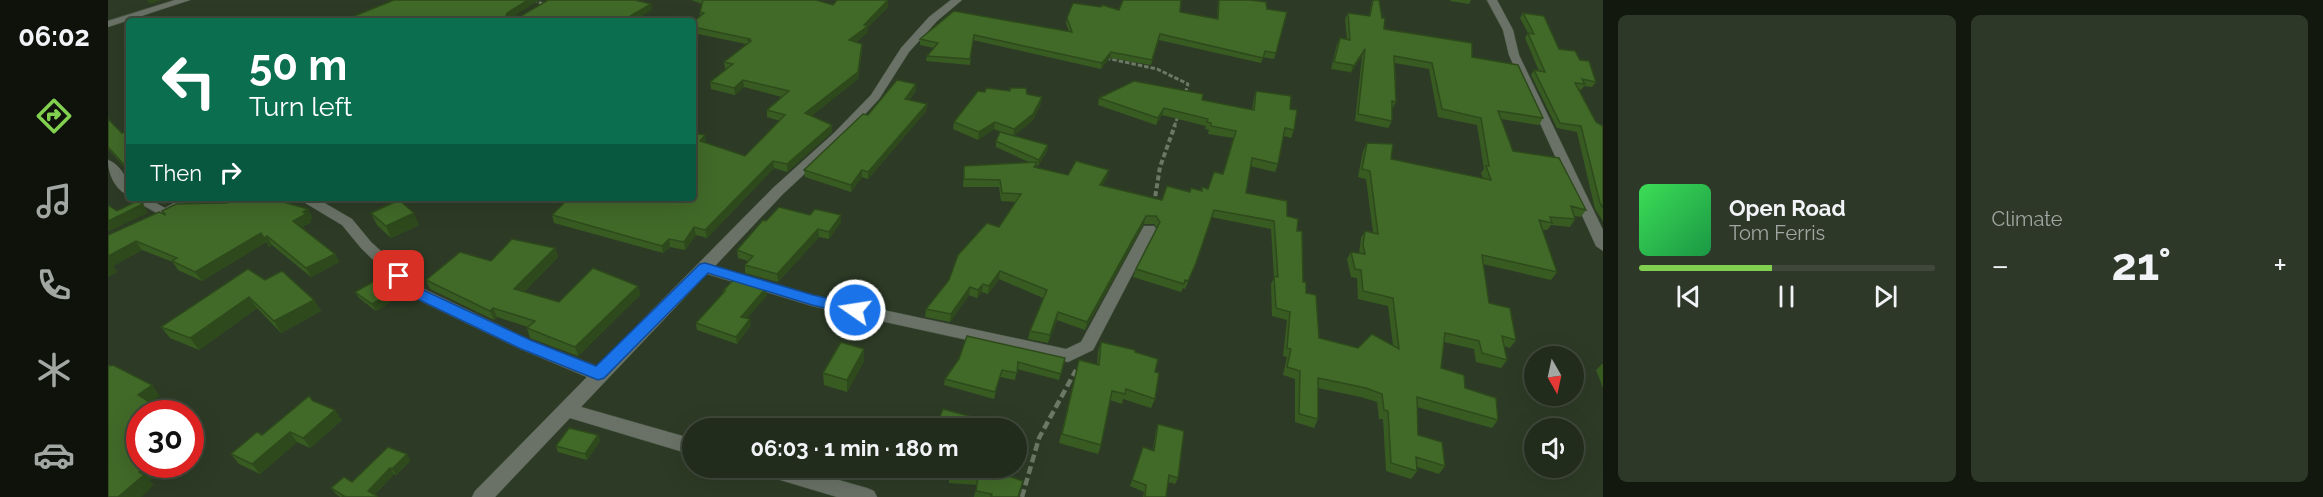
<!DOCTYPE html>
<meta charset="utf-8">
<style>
body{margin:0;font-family:Raleway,sans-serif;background:#2e3829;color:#f1f3f6;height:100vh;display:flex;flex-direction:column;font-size:22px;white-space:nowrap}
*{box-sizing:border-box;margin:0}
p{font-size:20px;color:#a2a7a3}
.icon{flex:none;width:33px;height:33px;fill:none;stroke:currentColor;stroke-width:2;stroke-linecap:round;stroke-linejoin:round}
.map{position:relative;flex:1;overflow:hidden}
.panel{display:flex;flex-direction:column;gap:15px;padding:15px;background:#13180f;width:720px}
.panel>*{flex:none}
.guide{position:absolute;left:18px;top:18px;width:570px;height:183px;border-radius:6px;box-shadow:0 6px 24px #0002,0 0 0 2px #3f483b;background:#0b6e4f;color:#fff;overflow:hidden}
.needle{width:39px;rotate:171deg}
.tools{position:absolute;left:1416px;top:346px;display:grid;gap:12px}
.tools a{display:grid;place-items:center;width:60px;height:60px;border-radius:50%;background:#222c1c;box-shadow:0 6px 24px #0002,0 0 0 2px #3f483b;font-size:30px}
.speed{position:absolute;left:18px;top:400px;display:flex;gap:12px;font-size:30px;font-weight:700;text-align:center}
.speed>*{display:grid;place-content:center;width:78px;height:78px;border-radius:50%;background:#222c1c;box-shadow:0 6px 24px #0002,0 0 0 2px #3f483b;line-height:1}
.speed .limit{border:9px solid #d22;background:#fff;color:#111}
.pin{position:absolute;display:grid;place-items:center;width:51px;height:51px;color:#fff;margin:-26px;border-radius:12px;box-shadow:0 3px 9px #0006}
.me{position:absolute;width:66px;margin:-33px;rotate:283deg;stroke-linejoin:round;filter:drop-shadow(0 0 4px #0008)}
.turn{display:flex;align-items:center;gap:21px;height:126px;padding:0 24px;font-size:27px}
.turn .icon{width:78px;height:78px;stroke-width:2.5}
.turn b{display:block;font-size:42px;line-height:51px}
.then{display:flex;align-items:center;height:57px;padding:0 24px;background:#0003;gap:12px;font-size:22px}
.big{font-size:45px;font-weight:700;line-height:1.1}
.panel .widget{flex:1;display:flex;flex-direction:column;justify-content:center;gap:9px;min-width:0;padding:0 21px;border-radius:9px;background:#2e3829}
.song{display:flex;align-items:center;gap:18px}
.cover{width:72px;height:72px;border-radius:9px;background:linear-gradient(135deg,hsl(130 70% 55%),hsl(140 70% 35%))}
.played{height:6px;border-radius:3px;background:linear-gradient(90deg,#81d050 45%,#3f483b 45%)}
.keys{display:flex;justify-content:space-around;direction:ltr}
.heat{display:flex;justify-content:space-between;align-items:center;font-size:33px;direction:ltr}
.panel .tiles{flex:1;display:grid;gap:15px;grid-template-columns:repeat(2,1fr)}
.trip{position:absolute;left:574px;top:418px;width:345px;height:60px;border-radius:30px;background:#222c1c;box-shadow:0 6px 24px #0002,0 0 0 2px #3f483b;font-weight:700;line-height:60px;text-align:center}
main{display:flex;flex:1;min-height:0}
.tabs{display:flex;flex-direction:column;width:108px;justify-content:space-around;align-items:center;background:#0e120b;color:#a2a7a3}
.tabs .icon{width:42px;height:42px}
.tabs .on{color:#81d050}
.tabs b{font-size:27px;color:#f1f3f6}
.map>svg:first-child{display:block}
</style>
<main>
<nav class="tabs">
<b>06:02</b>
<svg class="icon on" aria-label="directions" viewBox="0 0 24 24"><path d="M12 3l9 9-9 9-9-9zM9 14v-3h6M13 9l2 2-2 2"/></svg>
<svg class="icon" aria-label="music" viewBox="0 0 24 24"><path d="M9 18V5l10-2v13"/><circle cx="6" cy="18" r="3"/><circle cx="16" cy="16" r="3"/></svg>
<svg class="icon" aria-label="phone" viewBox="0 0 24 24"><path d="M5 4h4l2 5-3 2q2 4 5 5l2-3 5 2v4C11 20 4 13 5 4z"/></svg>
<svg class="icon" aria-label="climate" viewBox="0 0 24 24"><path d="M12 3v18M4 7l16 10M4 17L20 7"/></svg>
<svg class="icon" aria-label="car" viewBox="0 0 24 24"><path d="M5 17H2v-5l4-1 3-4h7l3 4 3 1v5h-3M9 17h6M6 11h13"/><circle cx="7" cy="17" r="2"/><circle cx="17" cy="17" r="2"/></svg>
</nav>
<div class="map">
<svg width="1495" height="497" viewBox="0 0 1495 497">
<rect width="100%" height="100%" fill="#2d3b26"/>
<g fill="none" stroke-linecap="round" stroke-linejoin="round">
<defs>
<g id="minor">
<polygon points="67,0 82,0 0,27 0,21"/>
<polygon points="843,0 854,0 829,21 801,52 771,99 734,139 675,194 607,266 705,295 958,349 973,342 1036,226 1046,226 1048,229 985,350 960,362 704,306 599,274 473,407 585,439 585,455 462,418 387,497 364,497 367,491 479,377 410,348 302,296 253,248 234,225 189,198 208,198 244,219 263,242 314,288 422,340 489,366 665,188 726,133 763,95 793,48 821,17"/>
<polygon points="1379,0 1389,0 1405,30 1411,55 1495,230 1495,251 1488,246 1401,55 1395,30"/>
<path d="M 0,160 C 14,165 21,182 21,195 C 7,191 0,173 0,160 Z"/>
<polygon points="22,198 39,198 57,208 75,198 93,198 56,217"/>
<path d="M 149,198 L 185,198 C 178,205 151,209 143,202 Z"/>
<polygon points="649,468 688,468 759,488 766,491 769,497 729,497 652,474"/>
</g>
</defs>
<use href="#minor" stroke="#4a5744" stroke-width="1"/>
<g stroke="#6b7865" stroke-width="3" stroke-dasharray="4.5 2" stroke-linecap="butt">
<polyline points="425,0 435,4"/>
<polyline points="998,58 1049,69 1080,84 1077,94"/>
<polyline points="1066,127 1070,116"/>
</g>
<polyline stroke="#6b7865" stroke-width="4" stroke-dasharray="5 3" stroke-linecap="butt" points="1046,204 1052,167 1067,125"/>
<polyline stroke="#6b7865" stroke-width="4.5" stroke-dasharray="8 4" stroke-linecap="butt" points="914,497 931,438 968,370"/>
<use href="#minor" fill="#6a7267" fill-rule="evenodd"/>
</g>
<g fill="#385b22">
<polygon points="583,0 708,0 725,5 780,0 780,7 760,27 760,32 748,42 754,50 750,79 703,116 724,132 679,172 666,168 599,238 588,235 577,250 562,247 555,253 446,223 444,215 597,143 637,156 672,121 659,117 659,110 674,97 636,87 627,95 603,89 602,82 618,69 617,68 616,62 638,44 585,33 585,22 592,17 592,12 594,4"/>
<polygon points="1110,0 1142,0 1168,53 1166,59 1155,57 1153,63 1051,40 1043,65 1002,58 993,69 865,40 862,65 818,61 819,56 826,48 812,45 812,39 846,11 961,32 958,23 959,18 1011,10 1072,12 1109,19"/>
<polygon points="1264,0 1271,0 1276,29 1364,57 1435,118 1431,125 1393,119 1405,151 1478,210 1473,217 1466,216 1467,219 1462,227 1443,225 1439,230 1434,230 1449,272 1443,280 1375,264 1381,303 1408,340 1402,348 1396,346 1399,360 1393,368 1368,362 1366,349 1336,342 1333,368 1390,420 1384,428 1309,407 1310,435 1337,466 1331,474 1309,467 1309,471 1303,479 1278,471 1275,419 1271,419 1269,402 1253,397 1210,388 1210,419 1206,428 1187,422 1187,379 1175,375 1179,357 1175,356 1179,320 1164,316 1163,284 1166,278 1163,229 1103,217 1085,271 1077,289 1075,288 1073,292 1025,277 1028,269 1049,229 1046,224 1036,224 977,330 949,320 940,343 920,339 922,331 935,298 891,279 880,294 874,292 869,298 861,295 842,322 817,317 818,309 891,227 908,202 893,201 891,187 855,187 856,166 923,163 888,147 888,141 901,135 886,129 870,140 845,129 846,122 877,92 901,91 902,88 919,94 933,104 924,121 905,136 940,145 939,151 930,166 928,165 928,167 960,175 999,178 994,186 1054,200 1082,192 1093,191 1094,187 1100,189 1115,174 1125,138 1100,134 1101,130 1097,129 1098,126 1054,115 1048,125 990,105 991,98 1094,100 1144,110 1146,98 1148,91 1182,109 1186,130 1183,138 1176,136 1170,164 1167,172 1142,166 1138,193 1179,216 1189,231 1195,282 1211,338 1250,348 1285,345 1280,306 1250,299 1249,278 1243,277 1239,259 1243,252 1251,253 1253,238 1257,231 1265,232 1258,179 1250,177 1255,151 1259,143 1283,159 1375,178 1373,173 1376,169 1369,125 1330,117 1321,69 1287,63 1288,102 1284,109 1284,121 1280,128 1247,121 1254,56 1242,74 1242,72 1223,69 1229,44 1232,38 1239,39 1237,19 1240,13 1261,16"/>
<polygon points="1342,0 1363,0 1361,4 1342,1"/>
<polygon points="1415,13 1451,49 1472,60 1488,82 1484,87 1476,86 1473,90 1471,89 1488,122 1495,126 1495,221 1487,209 1469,132 1449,128 1423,75 1426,70 1431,71 1417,38 1420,33 1412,18"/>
<polygon points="808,91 801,100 819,104 818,111 760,179 754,177 743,192 697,177 696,170 760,115"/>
<polygon points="0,119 14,133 21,130 21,172 0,149"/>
<polygon points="48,198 70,198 56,204 51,202"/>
<polygon points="54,211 205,218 202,219 203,222 193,228 227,254 231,262 203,277 164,245 161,247 158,242 94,281 70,270 65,262 34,250 5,266 9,272 0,277 0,235 56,214"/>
<polygon points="263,213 311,225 283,238 269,225"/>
<polygon points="702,215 733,222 721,239 711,237 670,282 637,273 637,265 640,261 630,258 629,250 658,221"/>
<polygon points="447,248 450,257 416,292 451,302 530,286 532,295 470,356 422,338 419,328 420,327 389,317 386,320 322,289 318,280 383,261"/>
<polygon points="157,280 206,300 213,311 173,333 149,308 91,350 62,338 53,327"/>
<polygon points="615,291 659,295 639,318 643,325 629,344 589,330 588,323 615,293"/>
<polygon points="247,292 290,297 268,311 251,298"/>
<polygon points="993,342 1027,352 1047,372 1047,399 1043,408 1015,399 1014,404 1002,400 993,445 990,454 951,443 971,360 989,365 990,352"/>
<polygon points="756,349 756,361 739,392 716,385 715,373"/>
<polygon points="957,358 951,380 909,369 907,380 892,377 886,399 836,385 837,379 851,359"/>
<polygon points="1494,364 1495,364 1495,388 1488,370"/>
<polygon points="205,401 234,420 202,448 189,442 152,474 131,464 123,454 154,435"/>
<polygon points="1050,424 1070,478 1067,484 1060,482 1058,497 1035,497 1036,492 1022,486 1035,447 1045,450 1048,430"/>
<polygon points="490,435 492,441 479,460 450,452 448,446"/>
<polygon points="299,454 302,461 288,475 286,474 267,494 270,497 232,497 228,494 223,488 244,482"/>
<polygon points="838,468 906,468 902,477 915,481 911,497 866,497 869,485 841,483 841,469 838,469"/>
</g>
<g fill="#2e4a1c">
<polygon points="39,0 53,0 42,4"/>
<polygon points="420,0 432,0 401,19 398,16 399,13"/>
<polygon points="780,0 780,7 760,27 760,32 741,47 741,40"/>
<polygon points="543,4 544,10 526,21 514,21"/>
<polygon points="754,44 750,79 697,121 697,113"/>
<polygon points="1257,49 1254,56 1242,74 1245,67"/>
<polygon points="1003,52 1002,58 993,69 994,63"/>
<polygon points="635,80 636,87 627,95 626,88"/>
<polygon points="808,84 808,91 796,106 797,99"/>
<polygon points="934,97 933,104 924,121 905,136 906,129"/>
<polygon points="819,104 818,111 760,179 760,172"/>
<polygon points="1056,108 1054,115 1048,125 1050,118"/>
<polygon points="887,122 886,129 870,140 871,132"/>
<polygon points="724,125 724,132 679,172 679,164"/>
<polygon points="597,135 598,142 592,141"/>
<polygon points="940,145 939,151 930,166 931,160"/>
<polygon points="665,161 666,168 599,238 597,230"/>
<polygon points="754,170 754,177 743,192 743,185"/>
<polygon points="1001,170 999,178 990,193 992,185"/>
<polygon points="52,198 70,198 56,204"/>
<polygon points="35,204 40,213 0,232 0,221"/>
<polygon points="200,209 205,218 202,219 203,222 190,230 185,221 195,212"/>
<polygon points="306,213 311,225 283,238 278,226"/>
<polygon points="733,215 733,222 721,239 721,232"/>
<polygon points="1038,216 1036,224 977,330 979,322"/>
<polygon points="586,227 588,235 577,250 576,242"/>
<polygon points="710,229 711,237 670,282 669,274"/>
<polygon points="153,233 158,242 94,281 87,272"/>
<polygon points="159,236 164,245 161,247 156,238"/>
<polygon points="561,239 562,247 555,253 554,246"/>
<polygon points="28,241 34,250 5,266 9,272 0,277 0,256"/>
<polygon points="447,248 450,257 410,298 406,289"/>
<polygon points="227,254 231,262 203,277 198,268"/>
<polygon points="892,271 891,279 880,294 881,286"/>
<polygon points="875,284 874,292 869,298 870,290"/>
<polygon points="530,286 532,295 470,356 467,347"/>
<polygon points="862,287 861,295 842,322 843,314"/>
<polygon points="658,288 659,295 634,324 633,317"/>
<polygon points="287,291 290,297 268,311 264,304"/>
<polygon points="141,297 149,308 91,350 82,338"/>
<polygon points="206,300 213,311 173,333 166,321"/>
<polygon points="385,308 389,317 386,320 382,311"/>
<polygon points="950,312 949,320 940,343 942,335"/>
<polygon points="642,319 643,325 629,344 628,337"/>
<polygon points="756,349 756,361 739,392 739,380"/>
<polygon points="44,385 52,396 39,405 30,395"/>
<polygon points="227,410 234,420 202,448 195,438"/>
<polygon points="82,428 91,439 82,446"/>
<polygon points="182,432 189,442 152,474 144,464"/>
<polygon points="490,435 492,441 479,460 477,454"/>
<polygon points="299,454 302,461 288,475 284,469"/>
<polygon points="39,465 58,465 59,467 42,481 46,485 33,497 10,497 31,472"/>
<polygon points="282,468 286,474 265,497 260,491"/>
<polygon points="903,468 906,468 898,486 900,476"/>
</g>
<g fill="#416a28" stroke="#2e4a1c" stroke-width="1.5">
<polygon points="286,0 420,0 399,13 398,16 413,16 440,0 527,0 543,4 514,21 234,21"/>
<polygon points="595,0 708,0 725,5 729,0 780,0 756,25 760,26 741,40 754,44 750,72 697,113 724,125 679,164 665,161 597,230 586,227 576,242 561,239 554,246 444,215 461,198 585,198 585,133 597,135 592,141 637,156 677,115 659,110 681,91 635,80 626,88 602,82 625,64 616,62 643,41 640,40 642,39 585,27 585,22 596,13 592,12"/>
<polygon points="1015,0 1073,0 1072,12 1110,19 1111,0 1142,0 1158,2 1159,9 1179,12 1168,53 1157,51 1155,58 1052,34 1044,60 1003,52 994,63 866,35 862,59 819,56 830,43 812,39 846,11 964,32 959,18 965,3 993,7 994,5 1011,10"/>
<polygon points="1265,0 1271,0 1274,18 1277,18 1276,29 1364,43 1364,57 1410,65 1435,118 1390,111 1405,151 1451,158 1478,210 1463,206 1467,219 1442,217 1444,223 1431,220 1449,272 1374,255 1381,303 1402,308 1408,340 1394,336 1399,360 1374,353 1371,341 1337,333 1333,368 1356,375 1357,388 1388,398 1390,420 1309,397 1310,435 1334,442 1337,466 1308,457 1309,471 1283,463 1280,411 1276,410 1274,394 1258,388 1210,378 1210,419 1191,414 1192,371 1179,367 1183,349 1179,348 1182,312 1168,308 1166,276 1170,277 1166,221 1106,210 1088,263 1080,281 1077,280 1076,284 1028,269 1052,222 1048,216 1038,216 979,322 950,312 942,335 922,331 939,290 892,271 881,286 875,284 870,290 862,287 843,314 818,309 841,280 850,255 879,223 891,227 913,194 894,193 892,180 856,179 856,166 929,162 926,167 960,175 968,161 1001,170 992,185 1054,200 1059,186 1082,192 1083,188 1094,191 1094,187 1100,189 1106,172 1115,174 1128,131 1103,126 1103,123 1099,122 1100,119 1056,108 1050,118 991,98 1026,81 1095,94 1094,100 1146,110 1148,91 1183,96 1182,109 1189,110 1186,130 1177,128 1170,164 1144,158 1138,193 1179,201 1179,216 1190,219 1189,231 1194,231 1195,282 1198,282 1198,293 1208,295 1211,338 1250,348 1264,334 1291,349 1285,298 1255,291 1253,270 1247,269 1243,252 1257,254 1255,245 1257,231 1270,234 1262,171 1254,169 1259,143 1285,144 1283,159 1383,180 1378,166 1381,166 1373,118 1334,109 1324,63 1286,56 1288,102 1284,101 1284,121 1250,114 1257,49 1245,67 1244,65 1226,62 1232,38 1242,40 1240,13 1262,16"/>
<polygon points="1415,13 1436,16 1451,49 1467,51 1472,60 1481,61 1488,82 1474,79 1477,84 1467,83 1488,122 1495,126 1495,208 1492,203 1473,126 1452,123 1426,70 1437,72 1420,33 1426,34"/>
<polygon points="789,80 808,84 797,99 819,104 760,172 754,170 743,185 696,170 755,114 760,115"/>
<polygon points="878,88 902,91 902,88 918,88 919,94 934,97 925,114 906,129 887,122 871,132 846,122 870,91 877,92"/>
<polygon points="0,119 14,133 21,130 21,167 19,168 0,147"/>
<polygon points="892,132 940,145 931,160 888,141"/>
<polygon points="156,198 161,198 200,209 195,212 198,214 185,221 227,254 198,268 159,236 156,238 153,233 87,272 64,261 69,258 28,241 0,256 0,235 51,212 58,215 54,211 68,204 117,203"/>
<polygon points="291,200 306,213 278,226 263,213"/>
<polygon points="29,201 35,204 0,221 0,205 9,211"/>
<polygon points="671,207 702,215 707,209 733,215 721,232 710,229 669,274 637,265 645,256 629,250 655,220 658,221"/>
<polygon points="404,239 447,248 406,289 451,302 485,268 530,286 467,347 419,328 427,321 385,308 382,311 318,280 352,252 383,261"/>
<polygon points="140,269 157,280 174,271 206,300 166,321 141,297 82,338 53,327"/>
<polygon points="270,279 287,291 264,304 247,292"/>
<polygon points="626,279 658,288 633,317 642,319 628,337 588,323 617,291 615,291"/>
<polygon points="859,336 957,358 953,374 910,362 909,373 894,370 887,392 837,379 851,359"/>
<polygon points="733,342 756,349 739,380 715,373"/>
<polygon points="993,342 1027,350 1027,352 1050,359 1047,372 1051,373 1047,399 1018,389 1017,394 1004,391 993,445 954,434 971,360 991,365"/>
<polygon points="0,365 3,366 5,365 44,385 30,395 60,413 59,414 32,414 32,465 39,465 31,472 36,475 10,497 0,497"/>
<polygon points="201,396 205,401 227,410 195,438 182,432 144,464 123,454 149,432 154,435"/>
<polygon points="835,409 883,422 881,429 827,429"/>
<polygon points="1050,424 1076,431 1070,478 1061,475 1058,497 1037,497 1038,485 1024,480 1035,447 1046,451"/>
<polygon points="461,428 490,435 477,454 448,446"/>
<polygon points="280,447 299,454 284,469 282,468 260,491 269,496 268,497 234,497 236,496 223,488 236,477 244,482"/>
<polygon points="842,468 903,468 900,476 915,481 910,497 883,497 884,494 868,491 870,476 842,474"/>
</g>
<polygon fill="#1a73e8" stroke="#114b97" stroke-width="1.5" points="597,263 705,295 752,306 754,310 747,315 704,305 600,273 496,378 490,380 411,348 303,296 284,276 286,273 296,273 313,289 422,340 488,366 592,264"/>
</svg>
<div class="tools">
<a><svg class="needle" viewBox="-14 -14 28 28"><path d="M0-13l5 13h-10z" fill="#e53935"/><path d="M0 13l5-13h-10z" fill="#a2a7a3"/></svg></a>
<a><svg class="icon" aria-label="sound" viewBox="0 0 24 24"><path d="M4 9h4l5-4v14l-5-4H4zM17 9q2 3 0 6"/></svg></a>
</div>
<div class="speed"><div class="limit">30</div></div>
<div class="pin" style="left:291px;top:276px;background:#d93025"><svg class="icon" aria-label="arrive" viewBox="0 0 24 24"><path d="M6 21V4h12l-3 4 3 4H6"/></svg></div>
<svg class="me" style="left:747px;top:310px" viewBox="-20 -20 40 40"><circle r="17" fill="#1a73e8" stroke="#fff" stroke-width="3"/><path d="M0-11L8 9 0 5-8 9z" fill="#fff"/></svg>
<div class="trip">06:03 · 1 min · 180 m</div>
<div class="guide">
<div class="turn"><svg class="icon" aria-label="left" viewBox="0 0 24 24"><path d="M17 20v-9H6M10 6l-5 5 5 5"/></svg><div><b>50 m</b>Turn left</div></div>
<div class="then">Then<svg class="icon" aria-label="right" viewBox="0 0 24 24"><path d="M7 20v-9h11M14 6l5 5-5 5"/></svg></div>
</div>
</div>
<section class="panel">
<div class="tiles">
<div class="widget">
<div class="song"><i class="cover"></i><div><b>Open Road</b><p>Tom Ferris</p></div></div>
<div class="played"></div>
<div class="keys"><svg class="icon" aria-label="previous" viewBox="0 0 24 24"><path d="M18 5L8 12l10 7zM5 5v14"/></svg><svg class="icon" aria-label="pause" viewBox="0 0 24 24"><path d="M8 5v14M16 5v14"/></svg><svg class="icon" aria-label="next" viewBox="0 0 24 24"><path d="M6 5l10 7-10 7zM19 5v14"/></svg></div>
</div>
<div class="widget"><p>Climate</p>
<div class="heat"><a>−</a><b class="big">21°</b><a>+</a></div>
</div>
</div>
</section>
</main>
